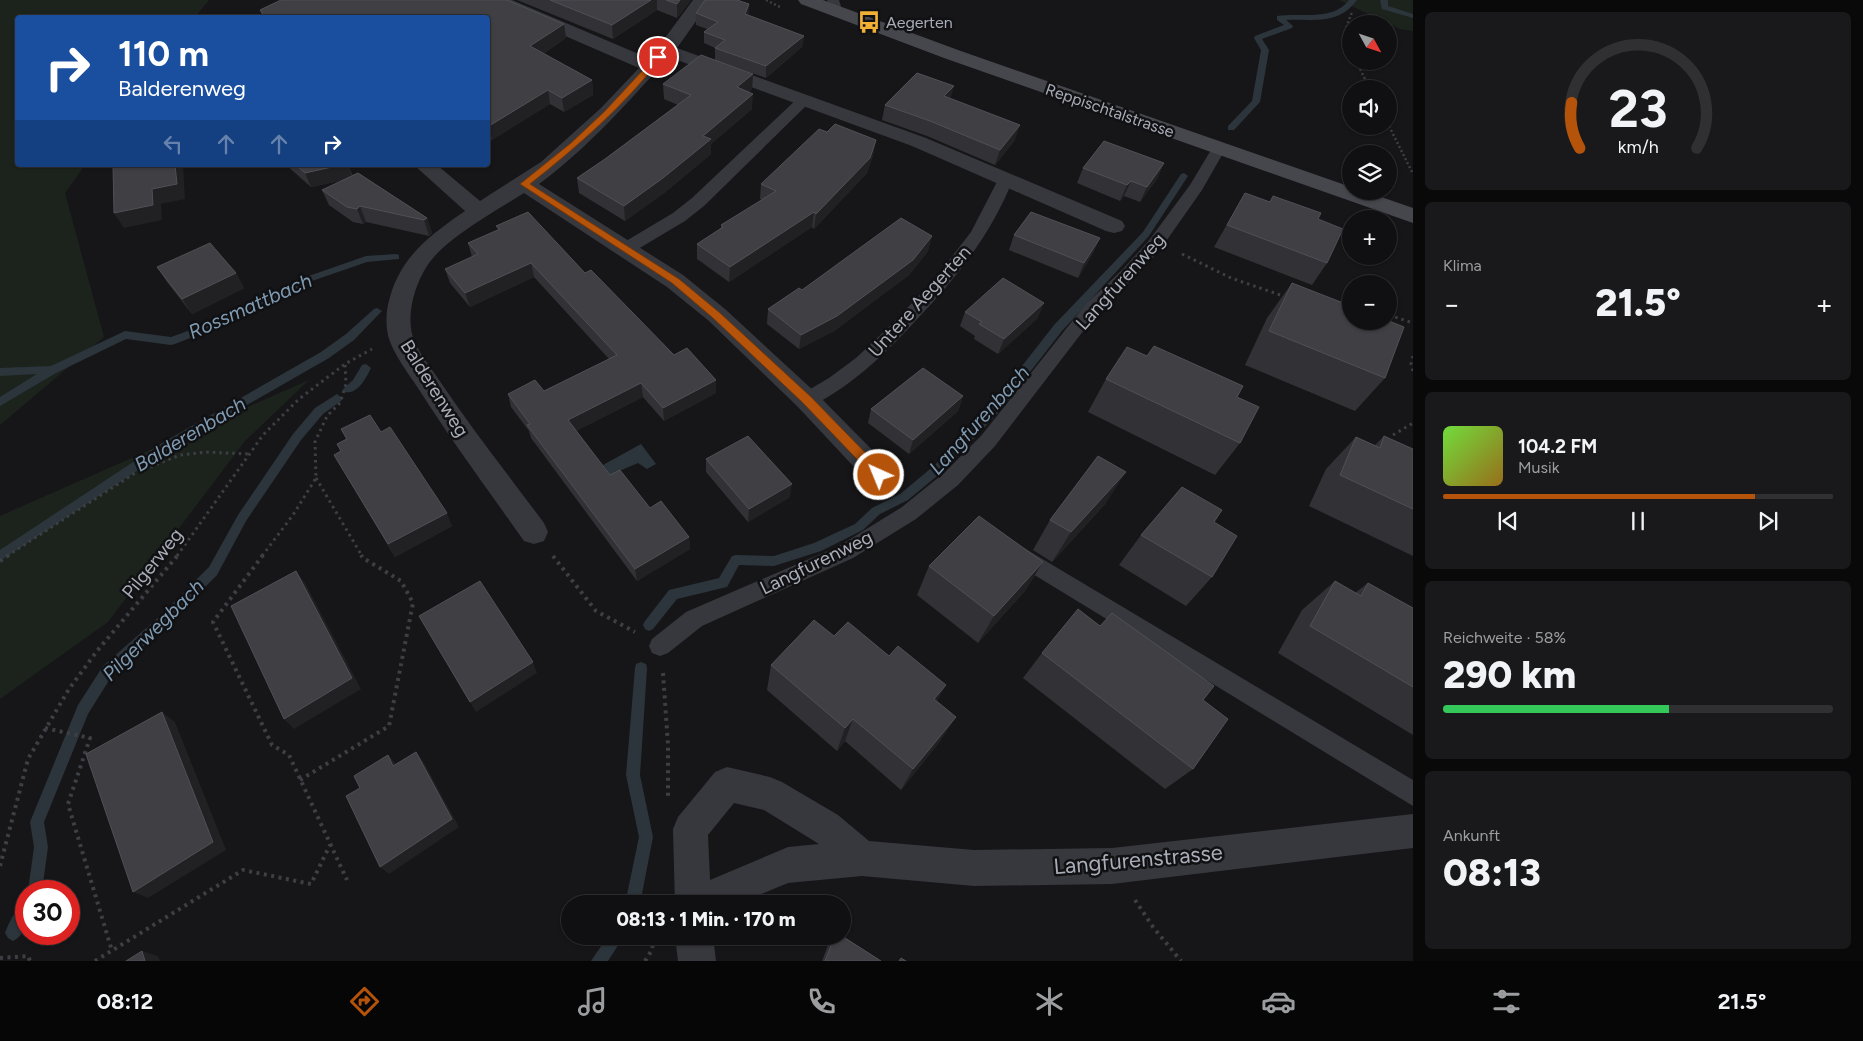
<!DOCTYPE html>
<html lang="de">
<meta charset="utf-8">
<style>
body{margin:0;font-family:Figtree,sans-serif;background:#19191b;color:#f1f3f6;height:100vh;display:flex;flex-direction:column;font-size:19px;white-space:nowrap}
*{box-sizing:border-box;margin:0}
p{font-size:16px;color:#9c9d9f}
.icon{flex:none;width:28px;height:28px;fill:none;stroke:currentColor;stroke-width:2;stroke-linecap:round;stroke-linejoin:round}
.map{position:relative;flex:1;overflow:hidden}
.panel{display:flex;flex-direction:column;gap:12px;padding:12px;background:#09090a;width:450px}
.panel>*{flex:none}
.banner{position:absolute;left:15px;top:15px;width:475px;height:152px;border-radius:5px;box-shadow:0 1px 4px #0004,0 0 0 1px #303032;background:#1a4fa0;color:#fff;overflow:hidden}
.needle{width:32px;rotate:130deg}
.controls{position:absolute;left:1342px;top:15px;display:grid;gap:10px}
.controls a{display:grid;place-items:center;width:55px;height:55px;border-radius:50%;background:#101012;box-shadow:0 1px 4px #0004,0 0 0 1px #303032;font-size:25px}
.speed{position:absolute;left:15px;top:880px;display:flex;gap:10px;font-size:25px;font-weight:700;text-align:center}
.speed>*{display:grid;place-content:center;width:65px;height:65px;border-radius:50%;background:#101012;box-shadow:0 1px 4px #0004,0 0 0 1px #303032;line-height:1}
.speed .limit{border:8px solid #d22;background:#fff;color:#111}
.pin{position:absolute;display:grid;place-items:center;width:42px;height:42px;color:#fff;margin:-21px;border:2px solid #fff;border-radius:50%;box-shadow:0 1px 5px #0007}
.me{position:absolute;width:55px;margin:-28px;rotate:316deg;stroke-linejoin:round;filter:drop-shadow(0 0 4px #0008)}
.turn{display:flex;align-items:center;gap:18px;height:105px;padding:0 20px;font-size:22px}
.turn .icon{width:65px;height:65px;stroke-width:2.5}
.turn b{display:block;font-size:35px;line-height:42px}
.lanes{display:flex;align-items:center;height:48px;padding:0 20px;background:#0003;justify-content:center;gap:25px;direction:ltr}
.lanes .off{opacity:.35}
.big{font-size:38px;font-weight:800;line-height:1.1}
.panel .tile{flex:1;display:flex;flex-direction:column;justify-content:center;gap:8px;min-width:0;padding:0 18px;border-radius:8px;background:#19191b}
.panel .dial{align-items:center;gap:0}
.dial svg{height:130px;overflow:visible;fill:none;stroke:#303032;stroke-width:7;stroke-linecap:round;text-anchor:middle}
.dial text{fill:#f1f3f6;stroke:none}
.song{display:flex;align-items:center;gap:15px}
.cover{width:60px;height:60px;border-radius:8px;background:linear-gradient(135deg,hsl(100 70% 55%),hsl(40 70% 35%))}
.played{height:5px;border-radius:2px;background:linear-gradient(90deg,#b45309 80%,#303032 80%)}
.keys{display:flex;justify-content:space-around;direction:ltr}
.heat{display:flex;justify-content:space-between;align-items:center;font-size:28px;direction:ltr}
.charge{height:8px;border-radius:4px;background:linear-gradient(90deg,#34c759 58%,#303032 0)}
.trip{position:absolute;left:561px;top:895px;width:290px;height:50px;border-radius:25px;background:#101012;box-shadow:0 1px 4px #0004,0 0 0 1px #303032;font-weight:800;line-height:50px;text-align:center}
.tab-bar{display:flex;height:80px;justify-content:space-around;align-items:center;background:#060607;color:#9c9d9f}
.tab-bar .icon{width:35px;height:35px}
.tab-bar .on{color:#b45309}
.tab-bar b{font-size:22px;color:#f1f3f6}
main{display:flex;flex:1;min-height:0}
.map>svg:first-child{display:block}
</style>
<main>
<div class="map">
<svg width="1413" height="961" viewBox="0 0 1413 961">
<rect width="100%" height="100%" fill="#161618"/>
<g fill="#1c231d">
<polygon points="0,0 209,0 195,17 18,18 18,165 85,165 65,193 104,337 0,425"/>
<polygon points="1339,0 1413,0 1413,31 1400,29"/>
<polygon points="309,380 245,441 108,622 0,699 0,516"/>
</g>
<polygon fill="#2c353c" points="641,444 656,464 647,469 638,463 610,475 603,465"/>
<g fill="none" stroke-linecap="round" stroke-linejoin="round">
<g fill="#2c353c" fill-rule="evenodd">
<path d="M 1349,0 L 1357,0 C 1339,25 1314,19 1286,20 L 1293,26 L 1292,28 L 1262,39 L 1269,50 L 1260,102 L 1234,130 L 1228,130 L 1228,126 L 1252,101 L 1261,50 L 1254,38 L 1255,36 L 1284,25 L 1277,20 L 1277,16 C 1302,12 1332,22 1349,0 Z"/>
<polygon points="1380,0 1388,0 1388,6 1413,14 1413,18 1382,9"/>
<polygon points="1184,173 1188,176 1149,236 1062,331 998,413 943,471 908,500 880,514 863,530 821,551 774,566 739,565 727,587 677,599 653,629 649,631 645,629 643,625 645,621 669,590 719,578 732,556 736,555 774,556 814,543 855,524 872,508 900,494 935,465 990,407 1054,325 1143,232 1181,174"/>
<polygon points="396,254 399,255 399,259 367,262 309,282 238,319 175,344 171,345 126,339 56,373 0,406 0,397 37,374 0,376 0,368 51,366 125,331 171,337 232,315 303,278 366,256"/>
<polygon points="377,308 382,311 380,313 354,340 329,358 170,449 0,561 0,550 162,443 321,352 346,334 374,309"/>
<path d="M 366,364 L 371,368 C 366,378 358,395 344,392 L 343,389 L 353,380 L 362,365 Z"/>
<polygon points="337,394 342,398 341,401 323,414 301,440 246,521 217,575 168,624 113,674 88,714 44,822 48,847 42,891 28,891 34,847 30,822 78,705 103,666 160,616 209,567 238,515 293,434 315,408"/>
<polygon points="641,662 646,664 647,668 640,775 653,837 640,904 625,904 639,837 626,775 635,668 636,664"/>
<path d="M 26,903 C 26,916 28,934 13,941 L 8,938 L 5,933 C 9,923 16,906 26,903 Z"/>
<polygon points="608,936 624,936 608,961 591,961"/>
</g>
<g stroke="#3d3f44" stroke-width="2.5" stroke-dasharray="2 2.5" stroke-linecap="butt">
<polyline points="766,0 782,8"/>
<polyline points="1351,52 1343,36 1352,12"/>
<polyline points="1356,61 1370,89"/>
<polyline points="1389,126 1413,174"/>
</g>
<g stroke="#3d3f44" stroke-width="3" stroke-dasharray="2.5 4" stroke-linecap="butt">
<polyline points="1182,254 1231,278 1286,297"/>
<polyline points="1389,315 1413,323"/>
<polyline points="1413,356 1411,364 1413,371"/>
<polyline points="1393,435 1413,423"/>
<polyline points="316,478 362,556"/>
<polyline points="7,556 135,473 180,455 206,452 248,454"/>
<polyline points="177,556 263,435 299,399 345,364 372,349"/>
<polyline points="262,556 293,515 316,478 315,442 327,416 340,403 346,384 345,364"/>
</g>
<g stroke="#3d3f44" stroke-width="4" stroke-dasharray="3 4.5" stroke-linecap="butt">
<polyline points="263,555 213,622 272,745 289,755 347,880"/>
<polyline points="553,556 596,611 635,632"/>
<polyline points="0,561 9,555"/>
<polyline points="663,673 668,745 668,797"/>
<polyline points="45,728 90,738 68,804 112,951"/>
<polyline points="300,780 389,726 413,603 401,581 363,558 361,555"/>
<polyline points="0,866 28,759 69,689 97,651 178,555"/>
<polyline points="1135,900 1153,927 1181,961"/>
<polyline points="0,958 28,956 30,961"/>
<polyline points="95,961 243,870 311,884 330,845"/>
<polyline points="645,961 652,950 654,936"/>
</g>
<g fill="#37383d" fill-rule="evenodd">
<polygon points="827,0 839,0 842,10 841,13 831,13"/>
<polygon points="804,96 809,97 811,100 809,103 704,206 685,221 633,252 627,254 621,252 619,248 621,244 673,213 692,198 799,97"/>
<polygon points="1219,143 1224,145 1226,148 1202,190 1162,247 1136,276 1097,313 995,446 958,485 916,519 853,558 702,626 668,653 660,656 652,653 649,646 652,639 686,612 839,546 902,507 944,473 981,436 1085,305 1124,268 1150,239 1190,185 1214,145"/>
<path d="M 1005,174 L 1010,176 L 1013,179 C 992,233 958,276 919,317 C 887,352 855,383 814,405 L 807,407 L 800,405 L 798,400 L 800,395 L 829,378 L 856,358 L 892,324 L 933,281 L 971,232 L 1000,176 Z"/>
<polygon points="1017,545 1024,548 1413,780 1413,806 1010,560 1006,554 1010,548"/>
</g>
<g fill="#37383d" fill-rule="evenodd">
<path d="M 488,0 L 512,0 L 648,58 L 659,46 L 693,0 L 711,0 L 677,48 L 926,138 L 1122,221 L 1125,226 L 1122,231 L 1114,233 L 1106,231 L 912,146 L 669,57 C 628,102 588,148 539,184 L 683,275 L 725,309 L 816,393 L 889,467 L 893,475 L 889,483 L 879,486 L 869,483 L 798,407 L 709,321 L 667,287 L 524,193 C 496,211 445,238 427,266 C 415,285 407,311 412,334 C 416,350 430,366 439,380 C 472,429 509,476 544,523 L 548,532 L 544,541 L 534,544 L 524,541 C 488,490 451,440 418,388 C 408,373 392,352 388,335 C 386,327 386,312 388,305 C 398,258 429,236 465,211 L 414,165 L 437,165 L 480,201 L 541,162 L 601,108 L 639,68 L 491,4 Z"/>
<path d="M 727,767 L 770,777 L 782,782 L 838,815 L 869,841 L 974,850 L 1112,848 L 1413,814 L 1413,848 L 1112,884 L 974,886 L 862,876 L 788,883 L 737,904 L 675,904 L 673,829 L 678,817 L 715,772 ZM 734,803 L 764,810 L 819,844 L 788,847 L 710,880 L 708,835 Z"/>
<polygon points="675,936 713,936 716,961 678,961"/>
</g>
<polygon fill="#45474d" fill-rule="evenodd" points="798,0 823,0 958,50 1351,187 1351,191 1364,191 1413,208 1413,223 944,58 801,4"/>
</g>
<g fill="#323236">
<polygon points="281,0 507,0 564,24 566,38 543,54 592,80 593,95 564,112 550,104 492,140 488,138 488,18 263,18 260,10"/>
<polygon points="517,0 691,0 677,18 657,10 613,39"/>
<polygon points="749,4 749,15 804,36 802,47 766,78 715,60 715,48 704,43 704,32 707,29 696,25 696,13"/>
<polygon points="753,74 752,89 749,92 752,109 711,144 711,154 664,193 625,221 579,193 577,178 605,159 678,105 664,99 663,84"/>
<polygon points="951,99 1015,140 995,165 927,136 882,120 885,105"/>
<polygon points="827,132 876,140 873,155 867,173 814,229 812,227 729,282 697,259 697,244 721,229 721,225 762,200 760,199 761,184"/>
<polygon points="1164,163 1157,179 1140,202 1124,196 1120,201 1077,183 1083,168"/>
<polygon points="286,165 348,165 353,176 427,218 432,233 429,236 366,222 363,224 353,222 329,205 322,190 344,180 311,187"/>
<polygon points="1245,193 1318,219 1327,263 1312,285 1214,247"/>
<polygon points="496,226 585,273 716,393 664,421 643,397 576,431 610,475 650,508 689,537 690,549 637,581 531,438 529,431 511,407 508,394 544,391 609,359 534,277 470,307 450,283 445,269 472,257 468,243 498,230"/>
<polygon points="1014,235 1100,238 1093,253 1078,278 1009,250"/>
<polygon points="932,236 928,251 909,275 834,331 799,349 767,324 768,309 802,290"/>
<polygon points="157,267 236,273 244,288 192,314 167,282"/>
<polygon points="1292,283 1385,378 1355,411 1245,365 1267,318"/>
<polygon points="965,312 1038,318 998,354 974,339 975,336 960,326"/>
<polygon points="1147,356 1237,397 1240,443 1215,475 1088,412 1106,379"/>
<polygon points="963,396 958,411 909,454 868,423 871,409"/>
<polygon points="341,429 381,432 452,526 395,557 334,455 341,451 337,444 346,439"/>
<polygon points="1384,436 1413,449 1413,556 1309,506 1326,469 1356,437 1375,445"/>
<polygon points="706,459 790,497 748,522 706,472"/>
<polygon points="1106,503 1052,562 1033,550 1050,520"/>
<polygon points="1214,522 1212,577 1186,606 1119,565 1141,535"/>
<polygon points="1043,562 1025,591 978,643 917,595 929,566"/>
<polygon points="1335,581 1355,593 1368,583 1413,608 1413,735 1278,653 1302,610"/>
<polygon points="834,636 937,702 941,740 901,790 845,741 837,751 767,690 771,665"/>
<polygon points="1042,653 1203,700 1193,769 1165,789 1023,678"/>
<polygon points="834,936 842,936 881,961 822,961 828,945"/>
</g>
<g fill="#212124">
<polygon points="651,0 657,0 657,10 613,39 612,25"/>
<polygon points="680,0 691,0 677,18 677,4"/>
<polygon points="749,4 749,16 745,14"/>
<polygon points="564,24 566,38 533,61 530,46"/>
<polygon points="804,36 802,47 766,78 766,66"/>
<polygon points="753,74 752,89 736,103 737,87"/>
<polygon points="592,80 593,95 564,112 562,98"/>
<polygon points="954,86 950,101 944,96"/>
<polygon points="548,90 550,104 492,140 489,126"/>
<polygon points="753,94 752,109 711,144 711,154 664,193 625,221 624,206 703,136"/>
<polygon points="1020,125 1015,140 995,165 1000,150"/>
<polygon points="876,140 873,155 867,173 814,229 816,214"/>
<polygon points="1164,163 1157,179 1140,202 1147,187"/>
<polygon points="175,165 183,165 185,199 161,204 162,220 124,228 114,213 152,189"/>
<polygon points="341,165 348,165 353,178 311,187 305,173"/>
<polygon points="1131,181 1124,196 1120,201 1127,185"/>
<polygon points="360,206 366,222 363,224 357,209"/>
<polygon points="814,212 812,227 729,282 730,267"/>
<polygon points="427,218 432,233 429,236 424,220"/>
<polygon points="932,236 928,251 909,275 834,331 799,349 801,335"/>
<polygon points="1100,238 1093,253 1078,278 1084,263"/>
<polygon points="531,263 534,277 470,307 465,293"/>
<polygon points="236,273 244,288 192,314 182,299"/>
<polygon points="1044,303 1038,318 998,354 1004,339"/>
<polygon points="716,380 716,393 664,421 663,408"/>
<polygon points="641,383 643,397 570,434 568,420"/>
<polygon points="963,396 958,411 909,454 913,440"/>
<polygon points="1126,472 1106,503 1052,562 1071,532"/>
<polygon points="792,484 790,497 748,522 749,509"/>
<polygon points="447,513 452,526 395,557 388,544"/>
<polygon points="689,537 690,549 637,581 635,569"/>
<polygon points="1043,562 1025,591 978,643 994,616"/>
<polygon points="296,571 305,583 361,689 294,729 284,719"/>
<polygon points="533,662 537,673 476,712 470,702"/>
<polygon points="946,685 933,709 934,699"/>
<polygon points="162,712 175,722 226,850 148,898 133,892"/>
<polygon points="956,717 941,740 901,790 913,769"/>
<polygon points="853,719 845,741 837,751 845,728"/>
<polygon points="416,752 423,761 459,827 389,874 380,867"/>
<polygon points="388,755 396,764 401,775 393,766"/>
<polygon points="142,951 158,956 160,961 145,961"/>
</g>
<g fill="#3f3f44" stroke="#4f5156">
<polygon points="281,0 507,0 564,24 530,46 592,80 562,98 548,90 489,126 488,125 488,18 266,18 260,10"/>
<polygon points="550,0 651,0 612,25"/>
<polygon points="666,0 680,0 677,4"/>
<polygon points="705,0 737,0 749,4 745,14 804,36 766,66 715,48 725,40 704,32 718,22 696,13"/>
<polygon points="701,55 753,74 737,87 753,94 703,136 711,139 663,178 624,206 577,178 605,159 691,95 663,84"/>
<polygon points="917,73 954,86 944,96 1020,125 1000,150 930,121 885,105"/>
<polygon points="835,124 876,140 870,158 816,214 814,212 730,267 697,244 723,227 721,225 776,191 761,184 819,129 827,132"/>
<polygon points="1104,141 1164,163 1147,187 1131,181 1127,185 1083,168"/>
<polygon points="113,165 175,165 177,184 152,189 153,205 114,213"/>
<polygon points="296,165 341,165 305,173"/>
<polygon points="358,173 427,218 424,220 360,206 357,209 347,207 322,190"/>
<polygon points="1245,193 1270,202 1273,196 1321,213 1318,219 1343,229 1327,263 1227,225"/>
<polygon points="528,212 585,273 591,270 674,355 687,348 716,380 663,408 641,383 568,420 610,475 620,470 650,508 661,501 689,537 635,569 527,425 530,424 508,394 535,380 544,391 617,355 531,263 465,293 445,269 478,254 468,243 500,229 496,226"/>
<polygon points="1031,212 1100,238 1084,263 1014,235"/>
<polygon points="901,218 932,236 913,260 837,316 801,335 768,309 799,288 802,290"/>
<polygon points="210,243 236,273 182,299 157,267"/>
<polygon points="1003,278 1044,303 1004,339 979,324 982,322 965,312"/>
<polygon points="1292,283 1351,306 1351,321 1389,321 1404,327 1385,378 1269,331"/>
<polygon points="1154,346 1243,386 1237,397 1259,407 1240,443 1106,379 1127,347 1147,356"/>
<polygon points="923,368 963,396 913,440 871,409"/>
<polygon points="370,415 381,432 390,427 447,513 388,544 334,455 341,451 337,444 347,439 341,429"/>
<polygon points="748,436 792,484 749,509 706,459"/>
<polygon points="1384,436 1413,449 1413,509 1340,475 1356,437 1380,448"/>
<polygon points="1098,456 1126,472 1071,532 1050,520"/>
<polygon points="1182,487 1222,510 1214,522 1237,536 1212,577 1141,535"/>
<polygon points="979,516 1043,562 994,616 929,566"/>
<polygon points="296,571 352,678 284,719 231,606"/>
<polygon points="480,581 533,662 470,702 419,616"/>
<polygon points="1335,581 1361,596 1368,583 1413,608 1413,687 1310,626"/>
<polygon points="1078,609 1100,626 1112,613 1214,686 1203,700 1228,719 1193,769 1042,653"/>
<polygon points="814,620 834,636 848,622 889,656 898,646 946,685 934,699 956,717 913,769 853,719 845,728 771,665"/>
<polygon points="162,712 213,842 133,892 86,754"/>
<polygon points="416,752 452,819 380,867 346,796 360,788 354,776 388,755 393,766"/>
<polygon points="835,936 842,936 881,961 825,961"/>
<polygon points="142,951 145,961 126,961"/>
<polygon points="901,958 906,961 899,961"/>
</g>
<path fill="#b45309" stroke="#753606" d="M 656,56 L 662,57 C 624,106 578,146 530,184 L 679,279 L 720,313 L 811,397 L 883,471 L 885,475 L 883,478 L 875,478 L 803,403 L 713,318 L 672,283 L 520,184 L 571,143 L 605,111 Z"/>
<defs>
<symbol id="bus-bare" viewBox="-9 -9 18 18"><path d="M-5-6H5V4H4V6H2V4H-2V6H-4V4H-5ZM-3.5-4V0h7V-4ZM-3.5 1.2v1.5H-2V1.2ZM2 1.2v1.5H3.5V1.2Z" fill="#f2b134" stroke="#111113" stroke-width="2.5" paint-order="stroke"/></symbol>
</defs>
<g fill-rule="evenodd">
<use href="#bus-bare" x="853" y="6" width="32" height="32"/>
</g>
<g text-anchor="middle" stroke-width="5" stroke-linejoin="round" paint-order="stroke">
<g font-size="16" fill="#a8adb8" stroke="#111113" text-anchor="start">
<text x="886" y="28">Aegerten</text>
</g>
<g font-size="16" fill="#a8adb8" stroke="#111113">
<text transform="translate(1110 110) rotate(19)" y="6">Reppischtalstrasse</text>
</g>
<g font-size="19" fill="#a8adb8" stroke="#111113">
<text transform="translate(1120 281) rotate(-48)" y="7">Langfurenweg</text>
<text transform="translate(919 301) rotate(-48)" y="7">Untere Aegerten</text>
<text transform="translate(435 388) rotate(58)" y="7">Balderenweg</text>
<text transform="translate(816 562) rotate(-26)" y="7">Langfurenweg</text>
<text transform="translate(152 563) rotate(-51)" y="7">Pilgerweg</text>
</g>
<g font-size="20" font-style="italic" fill="#7f9bb3" stroke="#111113">
<text transform="translate(250 306) rotate(-24)" y="7">Rossmattbach</text>
<text transform="translate(979 420) rotate(-48)" y="7">Langfurenbach</text>
<text transform="translate(190 434) rotate(-31)" y="7">Balderenbach</text>
<text transform="translate(153 630) rotate(-45)" y="7">Pilgerwegbach</text>
</g>
<g font-size="22" fill="#a8adb8" stroke="#111113">
<text transform="translate(1138 859) rotate(-5)" y="8">Langfurenstrasse</text>
</g>
</g>
</svg>
<div class="controls">
<a><svg class="needle" viewBox="-14 -14 28 28"><path d="M0-13l5 13h-10z" fill="#e53935"/><path d="M0 13l5-13h-10z" fill="#9c9d9f"/></svg></a>
<a><svg class="icon" aria-label="sound" viewBox="0 0 24 24"><path d="M4 9h4l5-4v14l-5-4H4zM17 9q2 3 0 6"/></svg></a>
<a><svg class="icon" aria-label="layers" viewBox="0 0 24 24"><path d="M12 4l9 5-9 5-9-5zM3 14l9 5 9-5"/></svg></a>
<a>+</a>
<a>−</a>
</div>
<div class="speed"><div class="limit">30</div></div>
<div class="pin" style="left:658px;top:57px;background:#d93025"><svg class="icon" aria-label="arrive" viewBox="0 0 24 24"><path d="M6 21V4h12l-3 4 3 4H6"/></svg></div>
<svg class="me" style="left:879px;top:475px" viewBox="-20 -20 40 40"><circle r="17" fill="#b45309" stroke="#fff" stroke-width="3"/><path d="M0-11L8 9 0 5-8 9z" fill="#fff"/></svg>
<div class="trip">08:13 · 1 Min. · 170 m</div>
<div class="banner">
<div class="turn"><svg class="icon" aria-label="right" viewBox="0 0 24 24"><path d="M7 20v-9h11M14 6l5 5-5 5"/></svg><div><b>110 m</b>Balderenweg</div></div>
<div class="lanes"><svg class="icon off" aria-label="left" viewBox="0 0 24 24"><path d="M17 20v-9H6M10 6l-5 5 5 5"/></svg><svg class="icon off" aria-label="ahead" viewBox="0 0 24 24"><path d="M12 20V5M6 11l6-6 6 6"/></svg><svg class="icon off" aria-label="ahead" viewBox="0 0 24 24"><path d="M12 20V5M6 11l6-6 6 6"/></svg><svg class="icon" aria-label="right" viewBox="0 0 24 24"><path d="M7 20v-9h11M14 6l5 5-5 5"/></svg></div>
</div>
</div>
<section class="panel">
<div class="tile dial"><svg viewBox="0 0 100 80">
<path d="M14 69A42 42 0 1 1 86 69"/>
<path d="M14 69A42 42 0 0 1 9 41" stroke="#b45309"/>
<text x="50" y="56" font-size="32" font-weight="700">23</text>
<text x="50" y="72" font-size="11">km/h</text>
</svg></div>
<div class="tile"><p>Klima</p>
<div class="heat"><a>−</a><b class="big">21.5°</b><a>+</a></div>
</div>
<div class="tile">
<div class="song"><i class="cover"></i><div><b>104.2 FM</b><p>Musik</p></div></div>
<div class="played"></div>
<div class="keys"><svg class="icon" aria-label="previous" viewBox="0 0 24 24"><path d="M18 5L8 12l10 7zM5 5v14"/></svg><svg class="icon" aria-label="pause" viewBox="0 0 24 24"><path d="M8 5v14M16 5v14"/></svg><svg class="icon" aria-label="next" viewBox="0 0 24 24"><path d="M6 5l10 7-10 7zM19 5v14"/></svg></div>
</div>
<div class="tile"><p>Reichweite · 58%</p><b class="big">290 km</b><div class="charge"></div></div>
<div class="tile"><p>Ankunft</p><b class="big">08:13</b></div>
</section>
</main>
<nav class="tab-bar">
<b>08:12</b>
<svg class="icon on" aria-label="directions" viewBox="0 0 24 24"><path d="M12 3l9 9-9 9-9-9zM9 14v-3h6M13 9l2 2-2 2"/></svg>
<svg class="icon" aria-label="music" viewBox="0 0 24 24"><path d="M9 18V5l10-2v13"/><circle cx="6" cy="18" r="3"/><circle cx="16" cy="16" r="3"/></svg>
<svg class="icon" aria-label="phone" viewBox="0 0 24 24"><path d="M5 4h4l2 5-3 2q2 4 5 5l2-3 5 2v4C11 20 4 13 5 4z"/></svg>
<svg class="icon" aria-label="climate" viewBox="0 0 24 24"><path d="M12 3v18M4 7l16 10M4 17L20 7"/></svg>
<svg class="icon" aria-label="car" viewBox="0 0 24 24"><path d="M5 17H2v-5l4-1 3-4h7l3 4 3 1v5h-3M9 17h6M6 11h13"/><circle cx="7" cy="17" r="2"/><circle cx="17" cy="17" r="2"/></svg>
<svg class="icon" aria-label="filters" viewBox="0 0 24 24"><path d="M4 7h16M4 17h16"/><circle cx="9" cy="7" r="2"/><circle cx="15" cy="17" r="2"/></svg>
<b>21.5°</b>
</nav>
